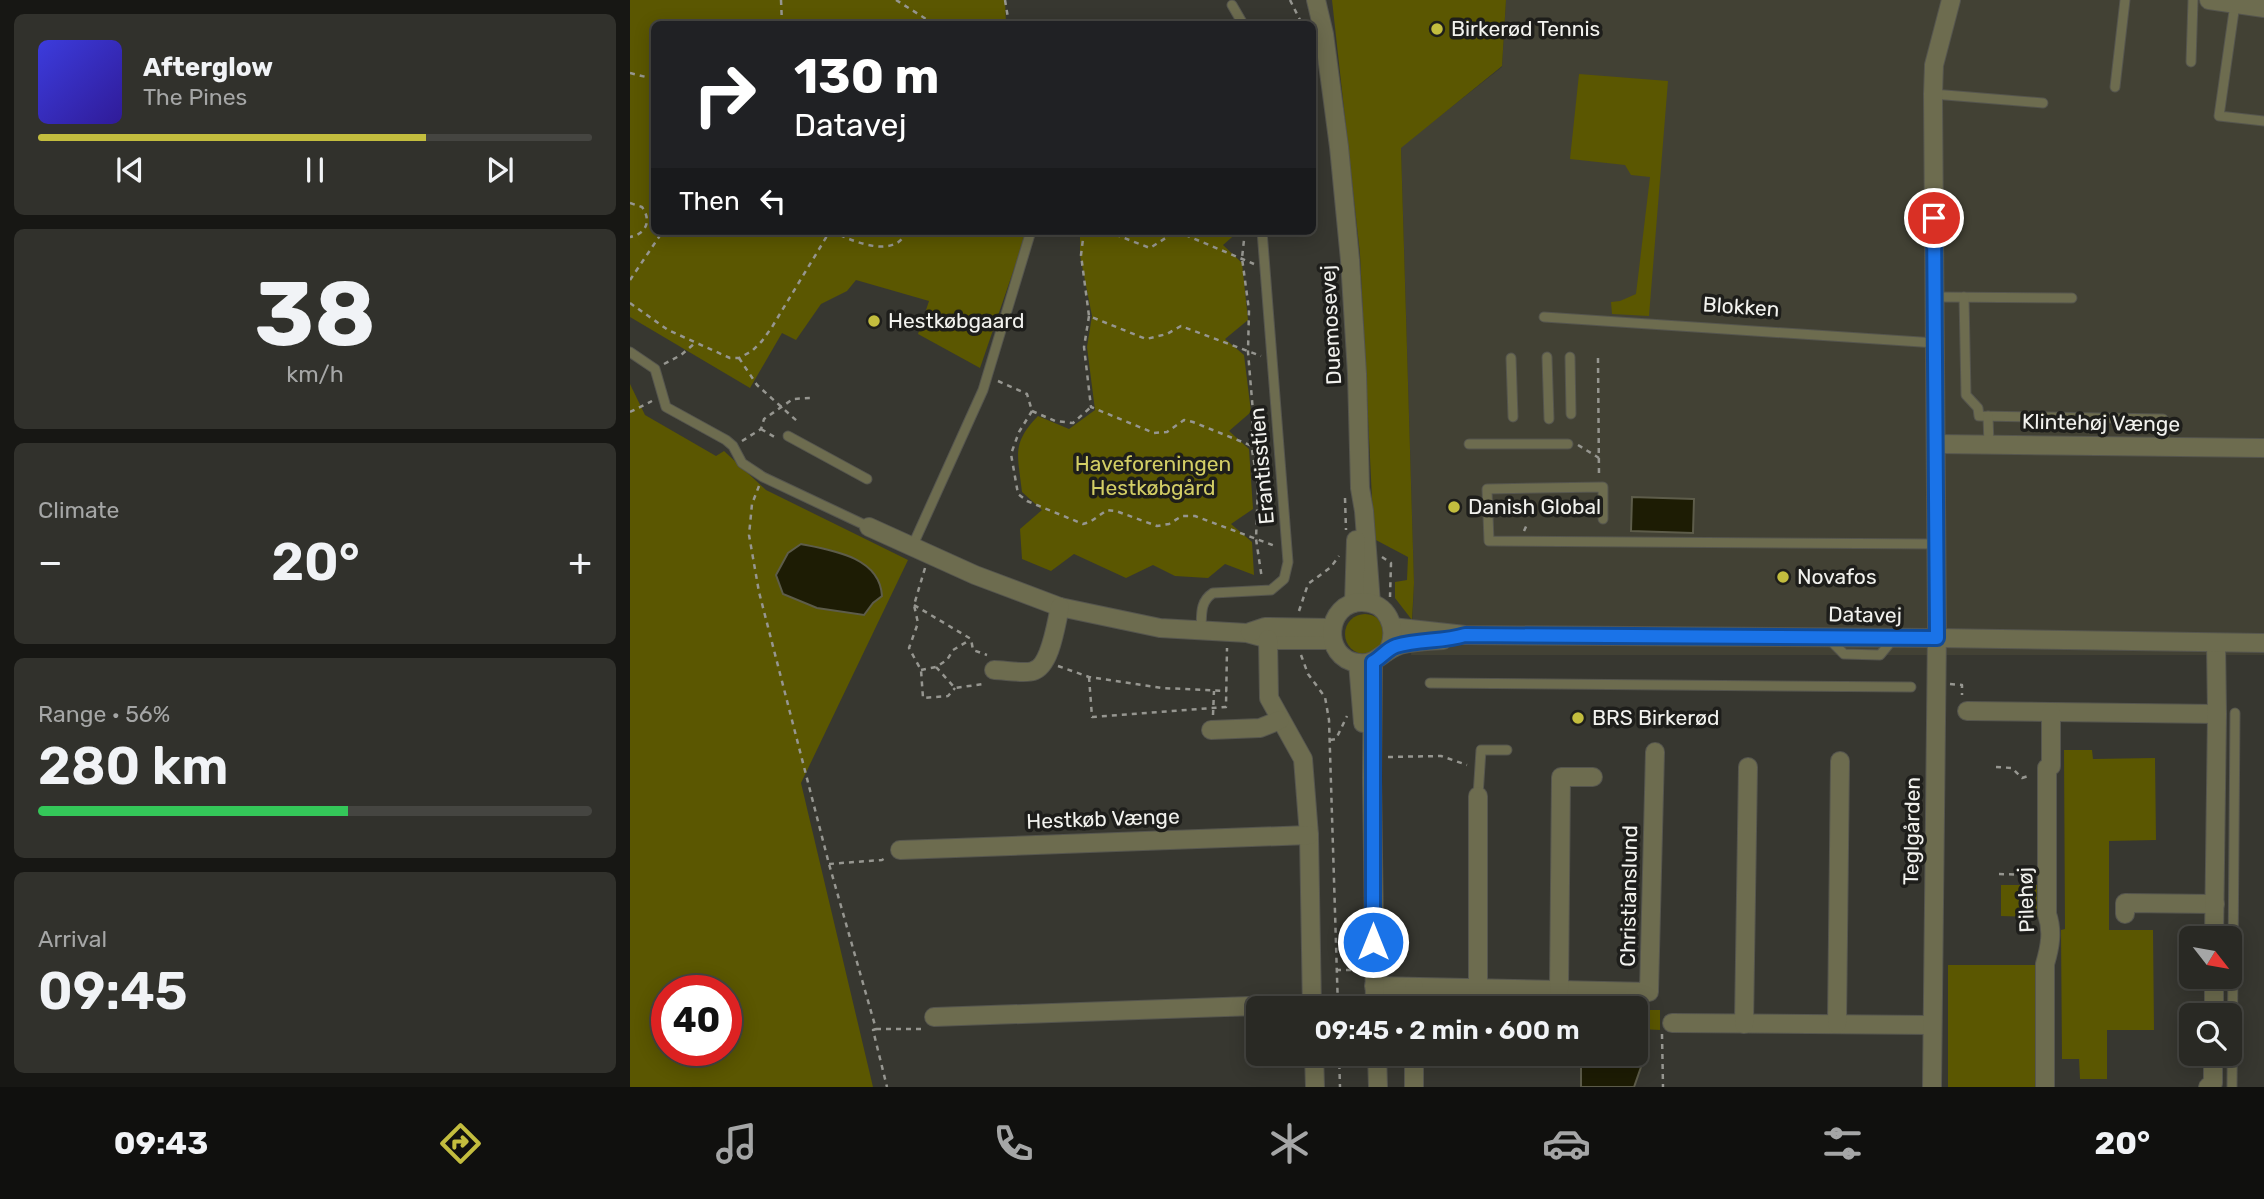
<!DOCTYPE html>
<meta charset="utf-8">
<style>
body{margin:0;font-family:Rubik,sans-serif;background:#31312c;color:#f1f3f6;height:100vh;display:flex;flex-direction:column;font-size:26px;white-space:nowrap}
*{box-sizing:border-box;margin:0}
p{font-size:23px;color:#a5a6a6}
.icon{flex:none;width:38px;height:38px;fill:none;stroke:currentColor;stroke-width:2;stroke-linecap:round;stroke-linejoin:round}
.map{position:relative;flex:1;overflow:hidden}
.sheet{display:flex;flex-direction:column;gap:14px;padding:14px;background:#171714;width:630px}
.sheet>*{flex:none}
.top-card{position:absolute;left:21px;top:21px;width:665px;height:214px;border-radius:10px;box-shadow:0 4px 18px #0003,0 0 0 2px #454541;background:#202124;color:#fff;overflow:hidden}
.needle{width:46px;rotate:121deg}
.tools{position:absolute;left:1549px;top:926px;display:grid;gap:14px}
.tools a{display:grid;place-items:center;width:63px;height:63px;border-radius:10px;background:#292924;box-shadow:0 4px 18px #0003,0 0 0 2px #454541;font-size:35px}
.speed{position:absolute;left:21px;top:975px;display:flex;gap:14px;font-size:35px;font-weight:700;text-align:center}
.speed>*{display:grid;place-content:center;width:91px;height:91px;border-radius:50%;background:#292924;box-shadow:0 4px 18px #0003,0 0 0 2px #454541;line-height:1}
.speed .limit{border:10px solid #d22;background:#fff;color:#111}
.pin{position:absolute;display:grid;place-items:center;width:60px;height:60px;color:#fff;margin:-30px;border:4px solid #fff;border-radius:50%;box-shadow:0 2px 7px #0007}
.me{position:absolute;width:77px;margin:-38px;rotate:0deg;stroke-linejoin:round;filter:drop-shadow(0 0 5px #0008)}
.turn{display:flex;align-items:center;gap:24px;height:147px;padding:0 28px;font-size:32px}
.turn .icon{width:91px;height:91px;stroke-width:2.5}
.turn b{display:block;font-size:49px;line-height:60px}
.then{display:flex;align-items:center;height:66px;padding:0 28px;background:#0003;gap:14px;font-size:26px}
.big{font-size:52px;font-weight:600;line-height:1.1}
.sheet .card{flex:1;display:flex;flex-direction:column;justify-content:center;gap:10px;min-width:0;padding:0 24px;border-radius:10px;background:#31312c}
.sheet .dial{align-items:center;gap:0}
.dial b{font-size:91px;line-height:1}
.song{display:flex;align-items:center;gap:21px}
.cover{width:84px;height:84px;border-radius:10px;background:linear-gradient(135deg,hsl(240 70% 55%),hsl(250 70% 35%))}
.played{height:7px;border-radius:4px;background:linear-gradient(90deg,#c3bd3e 70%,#454541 70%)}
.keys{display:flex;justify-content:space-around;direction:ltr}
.heat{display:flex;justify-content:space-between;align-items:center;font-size:38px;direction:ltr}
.charge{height:10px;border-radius:5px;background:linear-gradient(90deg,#34c759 56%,#454541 0)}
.trip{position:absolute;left:616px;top:996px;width:402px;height:70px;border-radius:10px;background:#292924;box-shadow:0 4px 18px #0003,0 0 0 2px #454541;font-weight:600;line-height:70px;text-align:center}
.dock{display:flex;height:112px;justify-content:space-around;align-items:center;background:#10100e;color:#a5a6a6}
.dock .icon{width:49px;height:49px}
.dock .selected{color:#c3bd3e}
.dock b{font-size:32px;color:#f1f3f6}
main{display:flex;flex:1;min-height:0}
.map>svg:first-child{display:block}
</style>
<main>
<section class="sheet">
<div class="card">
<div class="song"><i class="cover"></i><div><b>Afterglow</b><p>The Pines</p></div></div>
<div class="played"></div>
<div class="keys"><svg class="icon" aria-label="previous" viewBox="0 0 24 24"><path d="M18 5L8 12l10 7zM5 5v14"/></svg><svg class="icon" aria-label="pause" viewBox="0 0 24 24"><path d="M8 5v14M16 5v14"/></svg><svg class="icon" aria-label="next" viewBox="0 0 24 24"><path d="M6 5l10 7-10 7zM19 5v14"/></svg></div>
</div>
<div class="card dial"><b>38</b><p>km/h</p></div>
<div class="card"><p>Climate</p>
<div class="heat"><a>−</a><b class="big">20°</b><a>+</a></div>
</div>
<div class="card"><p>Range · 56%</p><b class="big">280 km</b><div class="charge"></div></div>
<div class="card"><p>Arrival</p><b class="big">09:45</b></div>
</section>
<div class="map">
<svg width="1634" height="1087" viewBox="0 0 1634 1087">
<rect width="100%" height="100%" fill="#373730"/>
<polygon fill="#424134" points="876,0 1634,0 1634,655 781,655 784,583 771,147 872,67"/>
<g fill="#5b5701" fill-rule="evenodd">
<polygon points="0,0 375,0 376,24 24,24 24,231 397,231 350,368 288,334 299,301 226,280 217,291 191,304 166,340 152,333 120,388 0,317"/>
<polygon points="702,0 876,0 872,66 771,148 784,583 782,620 765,598 765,582 777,580 778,557 744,539 730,254"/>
<polygon points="949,74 1038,81 1019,316 982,314 981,302 990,301 1006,294 1020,177 1001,175 995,165 940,159"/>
<path d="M 450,231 L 609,231 L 593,245 L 612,263 L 618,320 L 595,339 L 614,355 L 621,412 L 599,431 L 619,449 L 623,509 L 601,524 L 622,542 L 624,575 L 595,564 L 578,578 L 545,576 L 523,565 L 496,578 L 444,554 L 421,571 L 392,559 L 390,529 L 412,510 L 392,492 C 388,455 381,444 408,416 L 439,429 L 465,410 L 457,347 L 462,316 L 450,255 Z"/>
<path d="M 0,384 L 15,415 L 86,456 L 94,451 L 136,490 L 278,560 L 171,783 L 243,1087 L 0,1087 ZM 37,990 L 96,990 L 96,1050 L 37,1050 Z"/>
<circle cx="735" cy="634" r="20"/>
<polygon points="1434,750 1462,750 1463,759 1525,758 1526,840 1479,841 1479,930 1523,930 1524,1030 1477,1030 1477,1079 1450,1079 1449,1059 1432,1059 1431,930 1435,929"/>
<polygon points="1371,885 1408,885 1408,917 1371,916"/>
<polygon points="1318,965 1407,965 1406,1087 1318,1087"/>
<polygon points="1011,1010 1030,1010 1030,1030 1010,1029"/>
</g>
<g fill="#1d1c04" stroke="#5d5c4a" stroke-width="2">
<polygon points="1002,497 1064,499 1063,533 1001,531"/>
<path d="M 171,544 C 202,550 250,557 252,596 L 243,603 L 234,615 L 187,608 L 153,594 L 146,575 L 158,553 Z"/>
<polygon points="951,1054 1005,1054 1011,1067 1004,1087 951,1087"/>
</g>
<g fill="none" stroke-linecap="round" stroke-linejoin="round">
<defs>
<g id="service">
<polyline points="1605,4 1589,116 1634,121"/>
<polyline points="602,5 613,24"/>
<polyline points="1561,62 1563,0"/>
<polyline points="1485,87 1495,0"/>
<polyline points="1303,94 1413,103"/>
<polyline points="1305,297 1442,298"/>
<polyline points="1334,297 1336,395 1348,408 1349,416 1533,419 1535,447"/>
<polyline points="914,317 1306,343"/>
<polyline points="0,352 25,369 36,407 96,440 103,446 112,463 133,477 239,527"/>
<polyline points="917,357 919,419"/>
<polyline points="940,357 941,414"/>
<polyline points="881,358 883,417"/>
<polyline points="1358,416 1359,445"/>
<polyline points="158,436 237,479"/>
<polyline points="839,444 938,444"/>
<polyline points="973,519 973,487 857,489 859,541 1307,544"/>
<polyline points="282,547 353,390 401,231"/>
<path d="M 571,631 C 572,616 569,602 583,593 L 641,590 L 654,579 L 658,562 L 632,231"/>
<polyline points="1198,638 1214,654 1250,655 1264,638"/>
<polyline points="800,683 1281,687"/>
<polyline points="848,796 851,750 877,750"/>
<polyline points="1602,1087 1605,713"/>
</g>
<g id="minor">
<polyline points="1579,0 1634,8"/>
<polyline points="1307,444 1634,448"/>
<polyline points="239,527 345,575 430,607 530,628 617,633 643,640 702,640"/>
<polyline points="620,632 635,627 702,628"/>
<polyline points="638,639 639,698 673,759 679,835 682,1008"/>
<path d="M 364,670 C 374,670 395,674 403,671 C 421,666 426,623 430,607"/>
<polyline points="1337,711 1587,714"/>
<polyline points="581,730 630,728 650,720"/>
<polyline points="270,850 679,835"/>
<polyline points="1495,914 1495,903 1585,904"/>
<polyline points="1584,938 1587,714 1586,643"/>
<polyline points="744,986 1019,992 1025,752"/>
<polyline points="848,988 848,796"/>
<polyline points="929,990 931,777 963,777"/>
<polyline points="784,1008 784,987"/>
<polyline points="1584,1015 1584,976"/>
<polyline points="304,1017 682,1004"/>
<polyline points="1042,1023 1301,1025"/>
<polyline points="1114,1024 1118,767"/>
<polyline points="1207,1024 1210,761"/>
<polyline points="684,1054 685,1087"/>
<polyline points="784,1054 927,1055"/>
<polyline points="784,1087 784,1054"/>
<polyline points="1302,1087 1307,631 1303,94 1304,65 1321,0"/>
<path d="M 1415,1087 L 1415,964 C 1420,947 1423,931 1417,914 L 1417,768 L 1421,766 L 1421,712"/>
<polyline points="1578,1087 1583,1083 1583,1054"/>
</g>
<g id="tertiary">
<polyline points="686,0 694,34 709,147 720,260 727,374 730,488 734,511 741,603"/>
<polyline points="724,603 726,540"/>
<polyline points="762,627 835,635 1307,638 1634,643"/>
<path d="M 759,649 C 768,628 758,602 732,602 C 695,602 691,658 728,663 C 747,666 754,649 770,645 C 784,641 799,641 813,640"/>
<polyline points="743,662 742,778 745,1008"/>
<polyline points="728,663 733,723"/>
<polyline points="747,1054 748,1087"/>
</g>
</defs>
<use href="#service" stroke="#55554e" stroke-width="11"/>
<use href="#minor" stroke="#55554e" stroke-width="20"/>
<use href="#tertiary" stroke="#55554e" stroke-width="20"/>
<g stroke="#969690" stroke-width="2.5" stroke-dasharray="5 5" stroke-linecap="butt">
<polyline points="151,0 152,24"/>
<polyline points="266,0 304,24"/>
<polyline points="375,0 379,24"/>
<polyline points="660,0 672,24"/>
<polyline points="0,73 24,79"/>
<path d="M 0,203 L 12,207 C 22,221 16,234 0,237"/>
<path d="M 201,231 C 218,239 248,253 267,243 C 271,241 276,234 279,231"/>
<polyline points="454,231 451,255 459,316 516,339 537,334 551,326 631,356"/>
<polyline points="476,231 520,248 545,232"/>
<polyline points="546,231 624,264"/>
<polyline points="615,231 612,258 619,310 618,352 623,412 621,444 628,485 626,539 632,579"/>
<polyline points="0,280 33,231"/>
<polyline points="0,303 38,330 100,358 109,358 122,351 132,341 142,327 200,231"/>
<polyline points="459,316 454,347 461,407 524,433 537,432 554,420 563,422 637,452"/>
<polyline points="109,358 127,385 167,421"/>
<polyline points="968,358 969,477"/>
<polyline points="34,364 51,355 65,343"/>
<polyline points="368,381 397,394 402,411"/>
<polyline points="402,411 389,432 381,454 388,494 397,501 453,524 460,522 477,510 486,511 527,526 539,524 552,516 565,516 645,546"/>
<polyline points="402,411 425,421 443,423 461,407"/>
<polyline points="0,412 22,401"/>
<polyline points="131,429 148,439"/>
<polyline points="112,441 131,429 134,419 163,399 181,398"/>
<polyline points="948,445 969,458"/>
<polyline points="129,486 122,504 119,535 129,592 199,864 246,1029 243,1030 257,1087"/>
<polyline points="715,498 716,530"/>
<polyline points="894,531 898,522"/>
<polyline points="752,557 761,563 760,597"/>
<polyline points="295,568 284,605 288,623 279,648 291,670 293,698 318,696 325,688"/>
<polyline points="284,605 341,639 343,650 357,655"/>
<polyline points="669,611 678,584 701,567 709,556"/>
<polyline points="671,655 678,674 695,697 699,720 708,1008"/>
<polyline points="428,666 459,677 532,688 597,691"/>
<polyline points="306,667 325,688 353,684 354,682"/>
<polyline points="291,670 306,667 317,660 323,650 340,640"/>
<polyline points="459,677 462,717 596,707 597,648"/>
<polyline points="1320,684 1332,685 1332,695"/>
<polyline points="583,715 584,691"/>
<polyline points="700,740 706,739 717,716"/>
<polyline points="758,757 811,756 837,765"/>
<polyline points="1366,767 1382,768 1392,778 1401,775"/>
<polyline points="199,864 252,860 257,857"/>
<polyline points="1369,874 1400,875"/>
<polyline points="1389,874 1391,866"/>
<polyline points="706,970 727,970"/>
<polyline points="246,1029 292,1029"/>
<polyline points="1032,1034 1033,1087"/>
<polyline points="709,1054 710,1087"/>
</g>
<use href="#service" stroke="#6d6c4f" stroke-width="9"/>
<use href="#minor" stroke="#6d6c4f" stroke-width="18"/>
<use href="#tertiary" stroke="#6d6c4f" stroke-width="18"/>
</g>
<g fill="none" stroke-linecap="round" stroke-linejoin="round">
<defs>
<path id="route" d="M 743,942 L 743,662 C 752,657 757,649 766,646 C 789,639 813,642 835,635 L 1307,638 L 1304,218"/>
</defs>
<use href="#route" stroke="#114b97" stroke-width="18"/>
<use href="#route" stroke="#1a73e8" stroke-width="12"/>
</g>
<g fill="#c3bd3e" stroke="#1e1e1b" stroke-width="2.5">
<circle cx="807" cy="29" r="7"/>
<circle cx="244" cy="321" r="7"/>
<circle cx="824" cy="507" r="7"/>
<circle cx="1153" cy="577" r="7"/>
<circle cx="948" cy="718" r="7"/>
</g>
<g text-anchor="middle" stroke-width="7" stroke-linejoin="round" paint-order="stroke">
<g font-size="21" fill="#f2f2ee" stroke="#1e1e1b" text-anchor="start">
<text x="821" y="36">Birkerød Tennis</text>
<text x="258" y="328">Hestkøbgaard</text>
<text x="838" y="514">Danish Global</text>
<text x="1167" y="584">Novafos</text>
<text x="962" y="725">BRS Birkerød</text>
</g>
<g font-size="21" fill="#f2f2ee" stroke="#1e1e1b">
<text transform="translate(1111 307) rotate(4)" y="7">Blokken</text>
<text transform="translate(701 325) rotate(-93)" y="7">Duemosevej</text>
<text transform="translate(1471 423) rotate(1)" y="7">Klintehøj Vænge</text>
<text transform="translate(632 466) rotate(-95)" y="7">Erantisstien</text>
<text transform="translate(1235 615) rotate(1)" y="7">Datavej</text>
<text transform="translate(473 819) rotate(-2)" y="7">Hestkøb Vænge</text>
<text transform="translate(1282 831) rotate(-89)" y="7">Teglgården</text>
<text transform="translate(999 896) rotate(-89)" y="7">Christianslund</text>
<text transform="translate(1396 900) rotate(-92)" y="7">Pilehøj</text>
</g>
<g font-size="21" fill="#d3ce65" stroke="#1e1e1b">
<text x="523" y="471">Haveforeningen<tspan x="523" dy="24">Hestkøbgård</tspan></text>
</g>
</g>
</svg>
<div class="tools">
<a><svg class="needle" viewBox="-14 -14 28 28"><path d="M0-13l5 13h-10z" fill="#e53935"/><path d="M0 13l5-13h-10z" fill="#a5a6a6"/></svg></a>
<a><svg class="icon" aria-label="search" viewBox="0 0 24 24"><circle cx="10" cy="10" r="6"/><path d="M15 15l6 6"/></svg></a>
</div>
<div class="speed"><div class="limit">40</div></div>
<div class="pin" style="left:1304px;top:218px;background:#d93025"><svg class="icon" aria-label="arrive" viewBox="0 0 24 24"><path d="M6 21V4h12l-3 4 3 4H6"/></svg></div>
<svg class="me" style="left:743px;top:942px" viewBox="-20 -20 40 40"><circle r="17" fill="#1a73e8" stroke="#fff" stroke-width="3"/><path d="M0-11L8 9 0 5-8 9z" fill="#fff"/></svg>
<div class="trip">09:45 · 2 min · 600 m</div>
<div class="top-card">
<div class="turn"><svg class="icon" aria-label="right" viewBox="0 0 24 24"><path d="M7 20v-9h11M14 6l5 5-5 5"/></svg><div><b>130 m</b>Datavej</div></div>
<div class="then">Then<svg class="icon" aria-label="left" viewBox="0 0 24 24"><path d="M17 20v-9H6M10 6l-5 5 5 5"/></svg></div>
</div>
</div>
</main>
<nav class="dock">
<b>09:43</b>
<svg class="icon selected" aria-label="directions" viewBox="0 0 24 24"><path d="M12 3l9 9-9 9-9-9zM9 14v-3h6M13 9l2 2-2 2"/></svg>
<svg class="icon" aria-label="music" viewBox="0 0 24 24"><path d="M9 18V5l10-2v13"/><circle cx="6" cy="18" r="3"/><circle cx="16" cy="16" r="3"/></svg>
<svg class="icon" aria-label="phone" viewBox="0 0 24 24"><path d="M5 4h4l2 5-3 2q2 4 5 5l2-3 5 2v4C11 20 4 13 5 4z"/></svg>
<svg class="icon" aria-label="climate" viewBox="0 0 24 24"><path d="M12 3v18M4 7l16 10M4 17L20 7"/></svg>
<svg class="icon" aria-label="car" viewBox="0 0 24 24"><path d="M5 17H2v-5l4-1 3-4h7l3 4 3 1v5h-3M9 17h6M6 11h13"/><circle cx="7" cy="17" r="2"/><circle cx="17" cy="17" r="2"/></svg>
<svg class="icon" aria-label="filters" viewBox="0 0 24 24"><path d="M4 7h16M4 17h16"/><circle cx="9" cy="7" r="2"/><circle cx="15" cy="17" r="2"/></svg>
<b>20°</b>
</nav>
